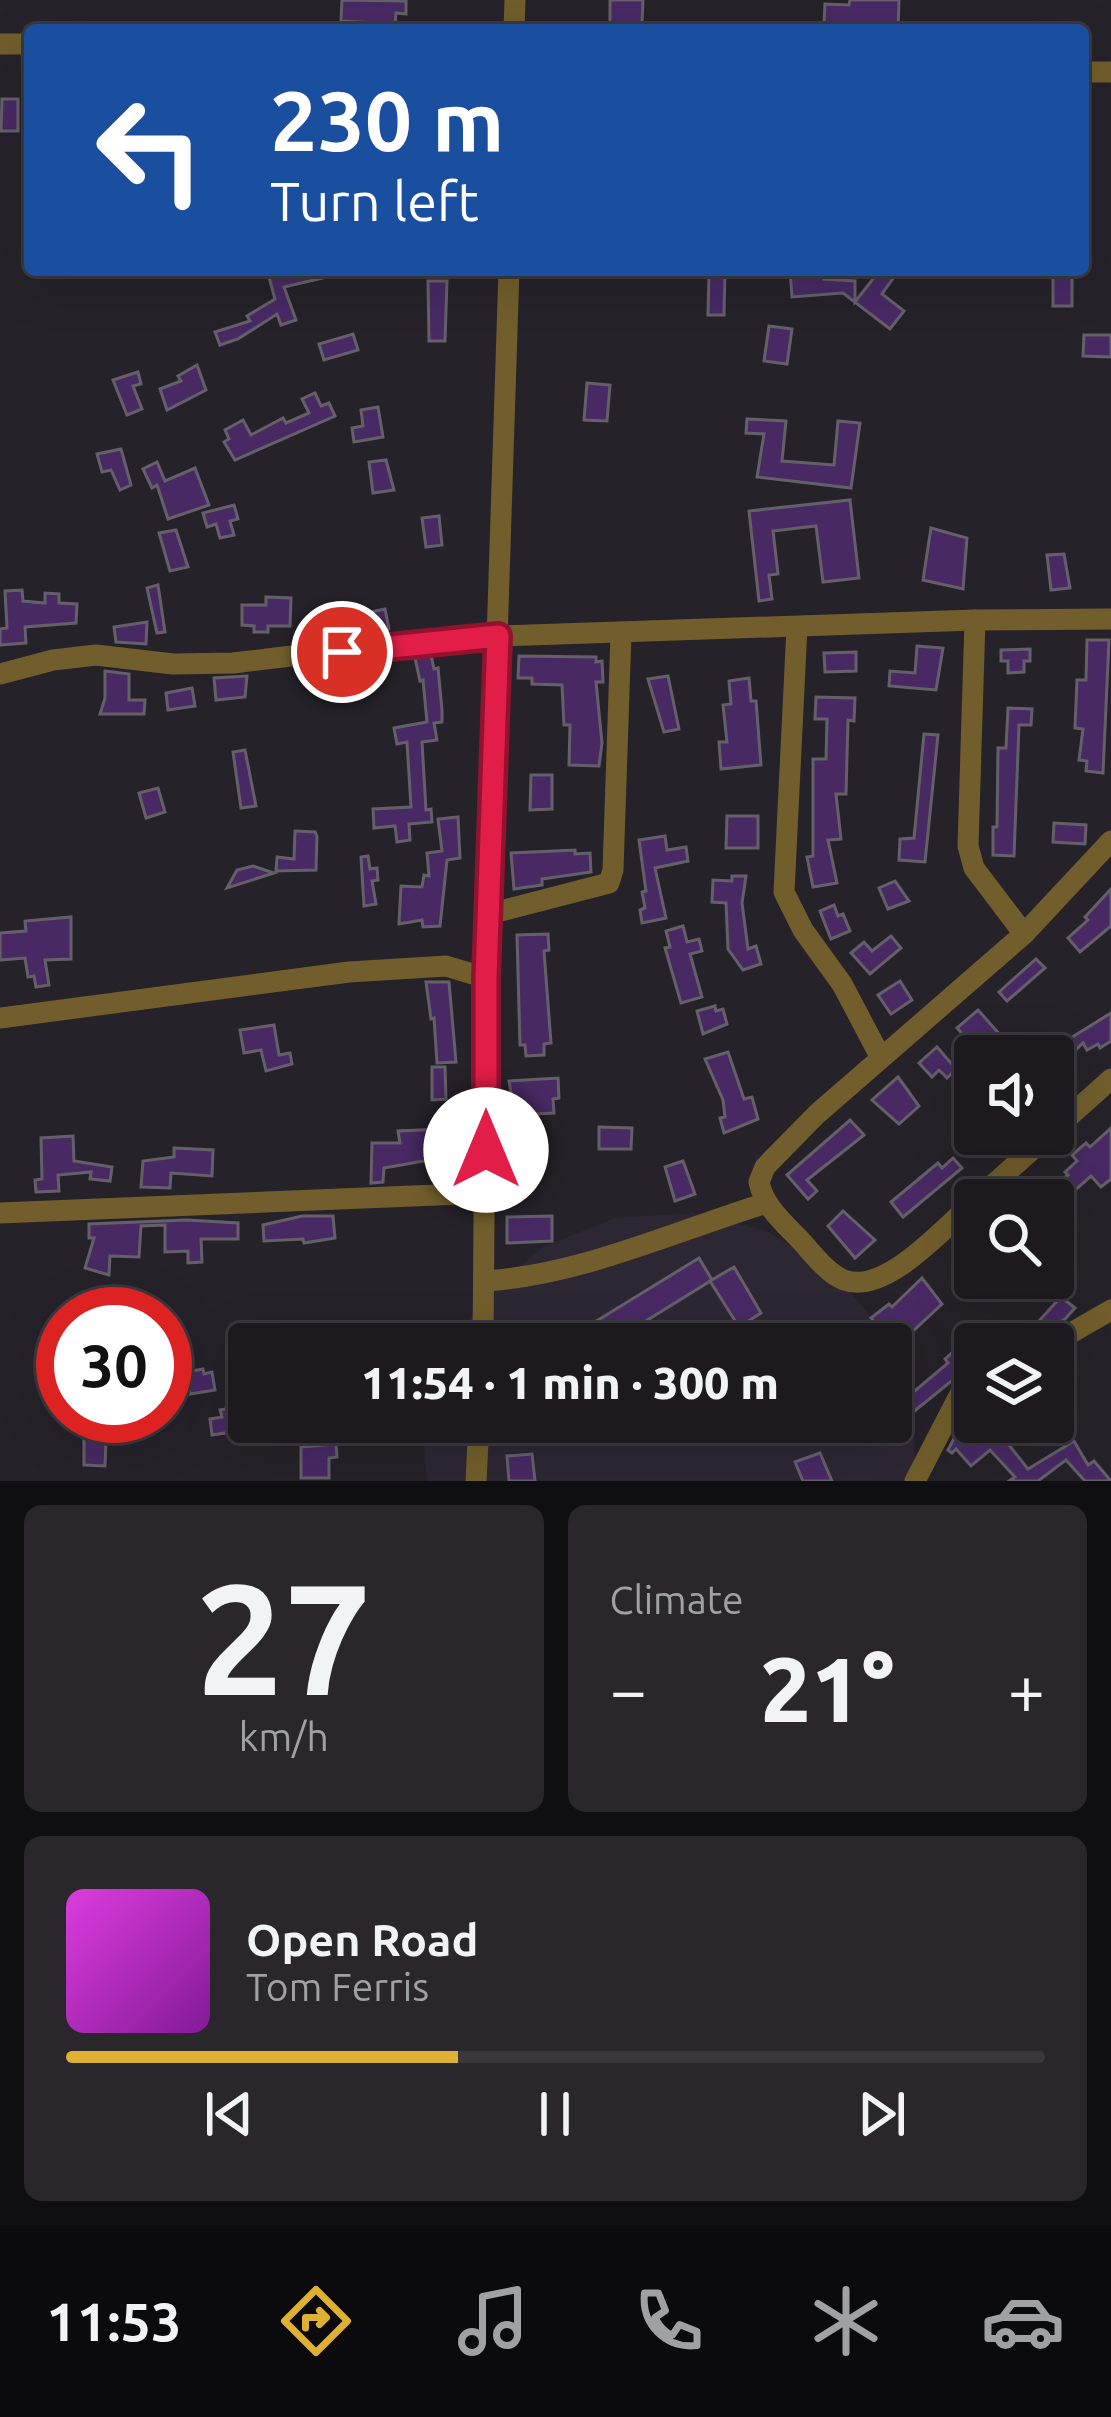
<!DOCTYPE html>
<meta charset="utf-8">
<style>
body{margin:0;font-family:Ubuntu,sans-serif;background:#29272c;color:#f1f3f6;height:100vh;display:flex;flex-direction:column;font-size:45px;white-space:nowrap}
*{box-sizing:border-box;margin:0}
p{font-size:39px;color:#a0a1a4}
.icon{flex:none;width:66px;height:66px;fill:none;stroke:currentColor;stroke-width:2;stroke-linecap:round;stroke-linejoin:round}
.map{position:relative;height:1481px;overflow:hidden}
.side{display:flex;flex-direction:column;gap:24px;padding:24px;background:#0f0e11;flex:1}
.side>*{flex:none}
.hud{position:absolute;left:24px;top:24px;width:1065px;height:252px;border-radius:12px;box-shadow:0 12px 48px #0002,0 0 0 3px #3a383d;background:#1a4fa0;color:#fff;overflow:hidden}
.fabs{position:absolute;left:954px;top:1035px;display:grid;gap:24px}
.fabs a{display:grid;place-items:center;width:120px;height:120px;border-radius:12px;background:#1c1a1f;box-shadow:0 12px 48px #0002,0 0 0 3px #3a383d;font-size:60px}
.speed{position:absolute;left:36px;top:1287px;display:flex;gap:24px;font-size:60px;font-weight:700;text-align:center}
.speed>*{display:grid;place-content:center;width:156px;height:156px;border-radius:50%;background:#1c1a1f;box-shadow:0 12px 48px #0002,0 0 0 3px #3a383d;line-height:1}
.speed .limit{border:18px solid #d22;background:#fff;color:#111}
.pin{position:absolute;display:grid;place-items:center;width:102px;height:102px;color:#fff;margin:-51px;border:6px solid #fff;border-radius:50%;box-shadow:0 3px 12px #0007}
.me{position:absolute;width:132px;margin:-66px;rotate:0deg;stroke-linejoin:round;filter:drop-shadow(0 0 9px #0008)}
.turn{display:flex;align-items:center;gap:42px;height:252px;padding:0 48px;font-size:54px}
.turn .icon{width:156px;height:156px;stroke-width:2.5}
.turn b{display:block;font-size:84px;line-height:102px}
.big{font-size:90px;font-weight:800;line-height:1.1}
.side .tile{flex:1;display:flex;flex-direction:column;justify-content:center;gap:18px;min-width:0;padding:0 42px;border-radius:18px;background:#29272c}
.side .dial{align-items:center;gap:0}
.dial b{font-size:156px;line-height:1}
.song{display:flex;align-items:center;gap:36px}
.cover{width:144px;height:144px;border-radius:18px;background:linear-gradient(135deg,hsl(300 70% 55%),hsl(290 70% 35%))}
.played{height:12px;border-radius:6px;background:linear-gradient(90deg,#deb133 40%,#3a383d 40%)}
.keys{display:flex;justify-content:space-around;direction:ltr}
.heat{display:flex;justify-content:space-between;align-items:center;font-size:66px;direction:ltr}
.side .tiles{flex:1;display:grid;gap:24px;grid-template-columns:1fr 1fr}
.tile:last-child{grid-column:span 2}
.trip{position:absolute;left:228px;top:1323px;width:684px;height:120px;border-radius:12px;background:#1c1a1f;box-shadow:0 12px 48px #0002,0 0 0 3px #3a383d;font-weight:800;line-height:120px;text-align:center}
.menu{display:flex;height:192px;justify-content:space-around;align-items:center;background:#0b0a0c;color:#a0a1a4}
.menu .icon{width:84px;height:84px}
.menu .on{color:#deb133}
.menu b{font-size:54px;color:#f1f3f6}
.map>svg:first-child{display:block}
</style>
<div class="map">
<svg width="1111" height="1481" viewBox="0 0 1111 1481">
<rect width="100%" height="100%" fill="#252229"/>
<g fill="#2d2734">
<polygon points="692,1213 767,1231 833,1272 883,1331 888,1344 453,1344 483,1297 543,1247 615,1218"/>
<polygon points="891,1352 912,1403 916,1481 427,1481 423,1437 427,1422 891,1422"/>
</g>
<g fill="#482964" stroke="#646069" stroke-width="3">
<polygon points="342,0 406,1 406,14 396,13 395,24 341,21"/>
<polygon points="610,0 643,0 642,23 610,23"/>
<polygon points="850,0 899,0 898,30 840,30 840,24 824,23 825,4 849,5"/>
<polygon points="2,99 18,99 18,131 1,131"/>
<polygon points="267,270 334,270 335,275 284,287 296,320 281,325 277,314 238,339 220,345 215,332 250,321 247,316 275,299"/>
<polygon points="709,270 725,270 724,315 708,315"/>
<polygon points="790,270 824,270 824,279 855,281 855,302 880,270 899,270 882,294 904,311 890,329 843,293 792,297"/>
<rect x="1053" y="270" width="19" height="36"/>
<polygon points="428,281 447,281 445,341 429,341"/>
<polygon points="769,326 792,329 787,364 764,361"/>
<polygon points="353,334 358,350 324,360 319,344"/>
<polygon points="1084,335 1111,335 1111,357 1083,356"/>
<polygon points="197,365 206,390 167,410 160,389 181,381 178,376"/>
<polygon points="138,372 141,384 133,386 142,409 127,415 113,380"/>
<polygon points="587,383 610,385 607,421 584,420"/>
<polygon points="315,393 321,406 329,403 335,416 235,460 224,442 229,439 225,430 243,420 251,435 283,418 286,423 309,413 302,399"/>
<polygon points="378,407 383,437 354,442 352,428 363,426 361,410"/>
<polygon points="747,419 786,421 782,461 834,465 838,421 860,423 851,488 757,477 764,434 746,433"/>
<polygon points="121,449 131,485 120,490 111,470 102,472 97,454"/>
<polygon points="386,460 394,490 373,493 369,462"/>
<polygon points="157,462 165,481 195,468 209,505 168,519 157,485 152,488 143,469"/>
<polygon points="850,500 859,578 823,582 816,526 773,531 778,574 769,575 772,599 759,601 749,511"/>
<polygon points="234,505 238,519 230,521 234,535 220,538 216,524 207,527 203,513"/>
<polygon points="439,516 442,545 426,547 422,518"/>
<polygon points="931,528 967,538 963,589 923,580"/>
<polygon points="176,530 188,567 170,571 159,533"/>
<polygon points="1064,554 1070,588 1051,590 1047,555"/>
<polygon points="158,585 165,632 157,633 147,588"/>
<polygon points="22,590 23,601 45,603 45,593 59,594 59,603 77,604 76,623 25,627 26,643 0,645 0,629 7,628 5,591"/>
<polygon points="266,597 291,598 290,626 268,626 268,632 254,632 254,626 242,625 242,605 266,605"/>
<polygon points="385,609 389,629 365,632 361,614"/>
<polygon points="147,622 146,644 116,642 114,627"/>
<polygon points="1087,640 1109,640 1103,773 1086,771 1087,761 1079,760 1083,729 1075,728 1077,680 1086,680"/>
<polygon points="917,646 943,648 936,690 889,686 890,671 915,673"/>
<polygon points="1030,649 1030,661 1024,661 1024,672 1008,673 1008,661 1001,661 1001,650"/>
<polygon points="856,652 856,671 825,672 824,653"/>
<polygon points="431,655 434,669 438,668 442,710 442,722 434,723 437,740 422,742 426,810 431,809 432,822 409,824 410,840 397,842 395,826 374,828 373,809 411,807 407,742 397,744 394,728 427,722 423,680 420,681 415,658"/>
<polygon points="519,656 596,657 596,662 602,661 603,682 596,682 602,743 599,766 569,765 570,725 564,725 562,685 532,684 532,678 518,678"/>
<polygon points="105,671 129,674 129,700 145,700 144,714 100,714 105,698"/>
<polygon points="247,676 245,697 216,700 214,678"/>
<polygon points="668,676 679,729 664,732 648,679"/>
<polygon points="749,678 751,701 756,701 761,765 721,769 719,742 727,742 723,705 731,704 729,681"/>
<polygon points="192,688 195,706 168,710 166,693"/>
<polygon points="816,697 855,698 854,721 848,720 846,794 836,794 841,839 828,840 837,883 813,887 807,857 813,856 813,759 826,759 827,719 815,719"/>
<polygon points="1008,708 1032,709 1031,725 1019,725 1014,856 993,855 993,827 997,827 998,748 1006,748"/>
<polygon points="924,734 938,735 925,862 899,860 900,839 914,838"/>
<polygon points="245,750 256,806 241,808 233,752"/>
<polygon points="531,775 552,775 552,809 530,810"/>
<polygon points="158,788 165,812 146,818 139,793"/>
<polygon points="727,816 758,816 758,848 726,848"/>
<polygon points="458,817 460,858 447,860 440,926 423,927 422,920 399,924 401,886 422,887 424,875 429,876 427,853 442,851 438,819"/>
<polygon points="1054,823 1086,825 1085,844 1053,842"/>
<polygon points="295,831 315,832 317,836 316,870 276,871 277,857 294,859"/>
<polygon points="665,836 667,850 686,847 688,861 655,868 666,918 642,923 640,910 645,908 642,892 646,891 639,840"/>
<polygon points="575,850 575,854 590,853 591,872 542,879 542,885 514,889 511,853"/>
<polygon points="368,856 370,869 377,868 378,880 372,881 376,904 364,906 361,857"/>
<polygon points="253,866 274,873 227,888 237,870"/>
<polygon points="732,876 746,876 742,903 748,949 756,946 761,964 743,970 728,949 726,903 712,902 713,880 732,881"/>
<polygon points="895,881 909,901 888,909 879,888"/>
<polygon points="1111,889 1111,926 1080,952 1068,938 1088,920 1085,917"/>
<polygon points="834,905 838,916 843,914 850,931 831,939 820,911"/>
<polygon points="71,917 71,959 45,960 49,985 36,987 34,976 28,977 25,958 0,960 0,933 26,931 25,921"/>
<polygon points="683,926 687,942 699,939 702,951 690,954 702,997 681,1003 665,948 670,947 666,931"/>
<polygon points="548,934 549,950 544,951 551,1043 544,1044 544,1055 526,1056 525,1045 520,1045 517,935"/>
<polygon points="891,936 901,948 870,974 851,953 864,942 872,951"/>
<polygon points="1036,959 1045,968 1007,1001 999,992"/>
<polygon points="900,981 912,1000 891,1014 878,995"/>
<polygon points="426,982 449,982 456,1062 437,1063 434,1018 431,1019"/>
<polygon points="715,1006 716,1011 723,1009 727,1024 703,1034 697,1011"/>
<polygon points="978,1010 1019,1056 982,1056 957,1028"/>
<polygon points="1111,1013 1111,1041 1100,1048 1098,1044 1087,1050 1083,1043 1062,1063 1047,1047 1058,1036 1064,1042"/>
<polygon points="274,1025 279,1055 290,1053 292,1064 266,1071 261,1050 244,1053 240,1030"/>
<polygon points="937,1047 956,1069 947,1078 939,1070 932,1077 919,1063"/>
<polygon points="728,1052 744,1099 752,1097 758,1119 724,1133 720,1118 725,1117 723,1100 705,1059"/>
<polygon points="1053,1066 1075,1090 1053,1110"/>
<polygon points="432,1067 445,1067 446,1099 432,1100"/>
<polygon points="898,1077 919,1106 899,1124 872,1100"/>
<polygon points="558,1078 559,1098 553,1099 554,1113 515,1115 509,1081"/>
<polygon points="441,1115 453,1115 463,1154 384,1168 383,1182 371,1183 372,1143 400,1143 398,1131 442,1129"/>
<polygon points="850,1120 864,1135 807,1180 817,1191 808,1199 787,1175"/>
<polygon points="599,1127 632,1128 631,1149 599,1149"/>
<polygon points="1111,1128 1111,1179 1101,1187 1091,1176 1066,1198 1069,1203 1053,1216 1053,1200 1036,1200 1053,1182 1055,1185 1068,1175 1065,1172 1077,1161 1072,1155 1086,1143 1090,1147"/>
<polygon points="73,1136 74,1161 112,1167 110,1181 90,1179 91,1172 58,1175 59,1191 36,1192 35,1180 42,1179 41,1138"/>
<polygon points="174,1148 213,1150 212,1176 171,1173 170,1188 141,1187 143,1161 174,1157"/>
<polygon points="953,1158 962,1168 903,1217 891,1202 938,1163 942,1168"/>
<polygon points="683,1161 695,1194 675,1201 665,1167"/>
<polygon points="843,1211 875,1240 855,1258 828,1226"/>
<polygon points="302,1216 333,1216 335,1238 304,1243 303,1239 264,1241 263,1225"/>
<polygon points="552,1216 552,1241 507,1243 507,1217"/>
<polygon points="187,1220 238,1223 238,1239 201,1239 202,1262 188,1263 188,1251 165,1252 165,1225 141,1226 139,1257 110,1256 109,1275 85,1268 94,1238 89,1238 89,1224"/>
<polygon points="699,1258 712,1280 612,1342 559,1344"/>
<polygon points="734,1267 761,1313 739,1327 710,1281"/>
<polygon points="922,1278 942,1304 900,1343 890,1330 885,1334 871,1318 889,1304 892,1307"/>
<polygon points="1061,1297 1075,1308 1065,1319 1044,1332 1035,1344 1026,1335"/>
<polygon points="969,1338 975,1345 975,1362 891,1430 891,1382 904,1400 948,1363 945,1359"/>
<polygon points="203,1369 204,1374 212,1372 215,1390 190,1394 186,1372"/>
<polygon points="238,1407 245,1430 212,1435 210,1419 222,1417 220,1410"/>
<polygon points="963,1421 985,1439 1010,1422 1043,1422 1009,1445 1028,1469 1074,1441 1088,1465 1094,1461 1111,1481 1085,1481 1066,1460 1038,1481 1009,1481 1015,1477 990,1450 971,1466 956,1449 952,1453 948,1450"/>
<polygon points="287,1426 309,1428 310,1442 264,1444 263,1428"/>
<polygon points="84,1438 106,1440 105,1466 84,1465"/>
<polygon points="336,1444 337,1457 329,1458 329,1478 301,1478 301,1447"/>
<polygon points="820,1453 832,1481 803,1481 795,1462"/>
<polygon points="532,1454 535,1481 509,1481 507,1456"/>
</g>
<g fill="none" stroke-linecap="round" stroke-linejoin="round">
<g stroke="#725e2c" stroke-width="21">
<polyline points="514,30 515,0"/>
<polyline points="0,44 30,44"/>
<polyline points="1083,72 1111,72"/>
<polyline points="975,620 968,846 974,868 1024,934"/>
<polyline points="797,627 784,892 803,930 842,984 880,1056"/>
<polyline points="0,674 53,660 96,655 173,664 233,663 423,640 498,636 975,620 1111,619"/>
<polyline points="489,914 609,883 613,870 621,634"/>
<polyline points="0,1018 349,972 446,966 486,978"/>
<polyline points="976,1200 1111,1079"/>
<path d="M 975,1201 C 945,1226 886,1296 844,1280 C 828,1274 813,1254 802,1242 C 785,1224 764,1207 759,1182 L 765,1167 L 817,1114 L 1024,934 L 1111,841"/>
<polyline points="0,1213 486,1193"/>
<path d="M 486,1281 C 583,1274 673,1232 766,1203"/>
<polyline points="483,1344 486,978 509,270"/>
<polyline points="1052,1344 1111,1310"/>
<polyline points="476,1481 479,1422"/>
<polyline points="915,1481 962,1390 975,1383"/>
</g>
</g>
<g fill="none" stroke-linecap="round" stroke-linejoin="round">
<defs>
<polyline id="route" points="342,652 498,636 486,978 486,1150"/>
</defs>
<use href="#route" stroke="#92132f" stroke-width="30"/>
<use href="#route" stroke="#e11d48" stroke-width="21"/>
</g>
</svg>
<div class="fabs">
<a><svg class="icon" aria-label="sound" viewBox="0 0 24 24"><path d="M4 9h4l5-4v14l-5-4H4zM17 9q2 3 0 6"/></svg></a>
<a><svg class="icon" aria-label="search" viewBox="0 0 24 24"><circle cx="10" cy="10" r="6"/><path d="M15 15l6 6"/></svg></a>
<a><svg class="icon" aria-label="layers" viewBox="0 0 24 24"><path d="M12 4l9 5-9 5-9-5zM3 14l9 5 9-5"/></svg></a>
</div>
<div class="speed"><div class="limit">30</div></div>
<div class="pin" style="left:342px;top:652px;background:#d93025"><svg class="icon" aria-label="arrive" viewBox="0 0 24 24"><path d="M6 21V4h12l-3 4 3 4H6"/></svg></div>
<svg class="me" style="left:486px;top:1150px" viewBox="-20 -20 40 40"><circle r="19" fill="#fff"/><path d="M0-13L10 11 0 6-10 11z" fill="#e11d48"/></svg>
<div class="trip">11:54 · 1 min · 300 m</div>
<div class="hud">
<div class="turn"><svg class="icon" aria-label="left" viewBox="0 0 24 24"><path d="M17 20v-9H6M10 6l-5 5 5 5"/></svg><div><b>230 m</b>Turn left</div></div>
</div>
</div>
<section class="side">
<div class="tiles">
<div class="tile dial"><b>27</b><p>km/h</p></div>
<div class="tile"><p>Climate</p>
<div class="heat"><a>−</a><b class="big">21°</b><a>+</a></div>
</div>
<div class="tile">
<div class="song"><i class="cover"></i><div><b>Open Road</b><p>Tom Ferris</p></div></div>
<div class="played"></div>
<div class="keys"><svg class="icon" aria-label="previous" viewBox="0 0 24 24"><path d="M18 5L8 12l10 7zM5 5v14"/></svg><svg class="icon" aria-label="pause" viewBox="0 0 24 24"><path d="M8 5v14M16 5v14"/></svg><svg class="icon" aria-label="next" viewBox="0 0 24 24"><path d="M6 5l10 7-10 7zM19 5v14"/></svg></div>
</div>
</div>
</section>
<nav class="menu">
<b>11:53</b>
<svg class="icon on" aria-label="directions" viewBox="0 0 24 24"><path d="M12 3l9 9-9 9-9-9zM9 14v-3h6M13 9l2 2-2 2"/></svg>
<svg class="icon" aria-label="music" viewBox="0 0 24 24"><path d="M9 18V5l10-2v13"/><circle cx="6" cy="18" r="3"/><circle cx="16" cy="16" r="3"/></svg>
<svg class="icon" aria-label="phone" viewBox="0 0 24 24"><path d="M5 4h4l2 5-3 2q2 4 5 5l2-3 5 2v4C11 20 4 13 5 4z"/></svg>
<svg class="icon" aria-label="climate" viewBox="0 0 24 24"><path d="M12 3v18M4 7l16 10M4 17L20 7"/></svg>
<svg class="icon" aria-label="car" viewBox="0 0 24 24"><path d="M5 17H2v-5l4-1 3-4h7l3 4 3 1v5h-3M9 17h6M6 11h13"/><circle cx="7" cy="17" r="2"/><circle cx="17" cy="17" r="2"/></svg>
</nav>
